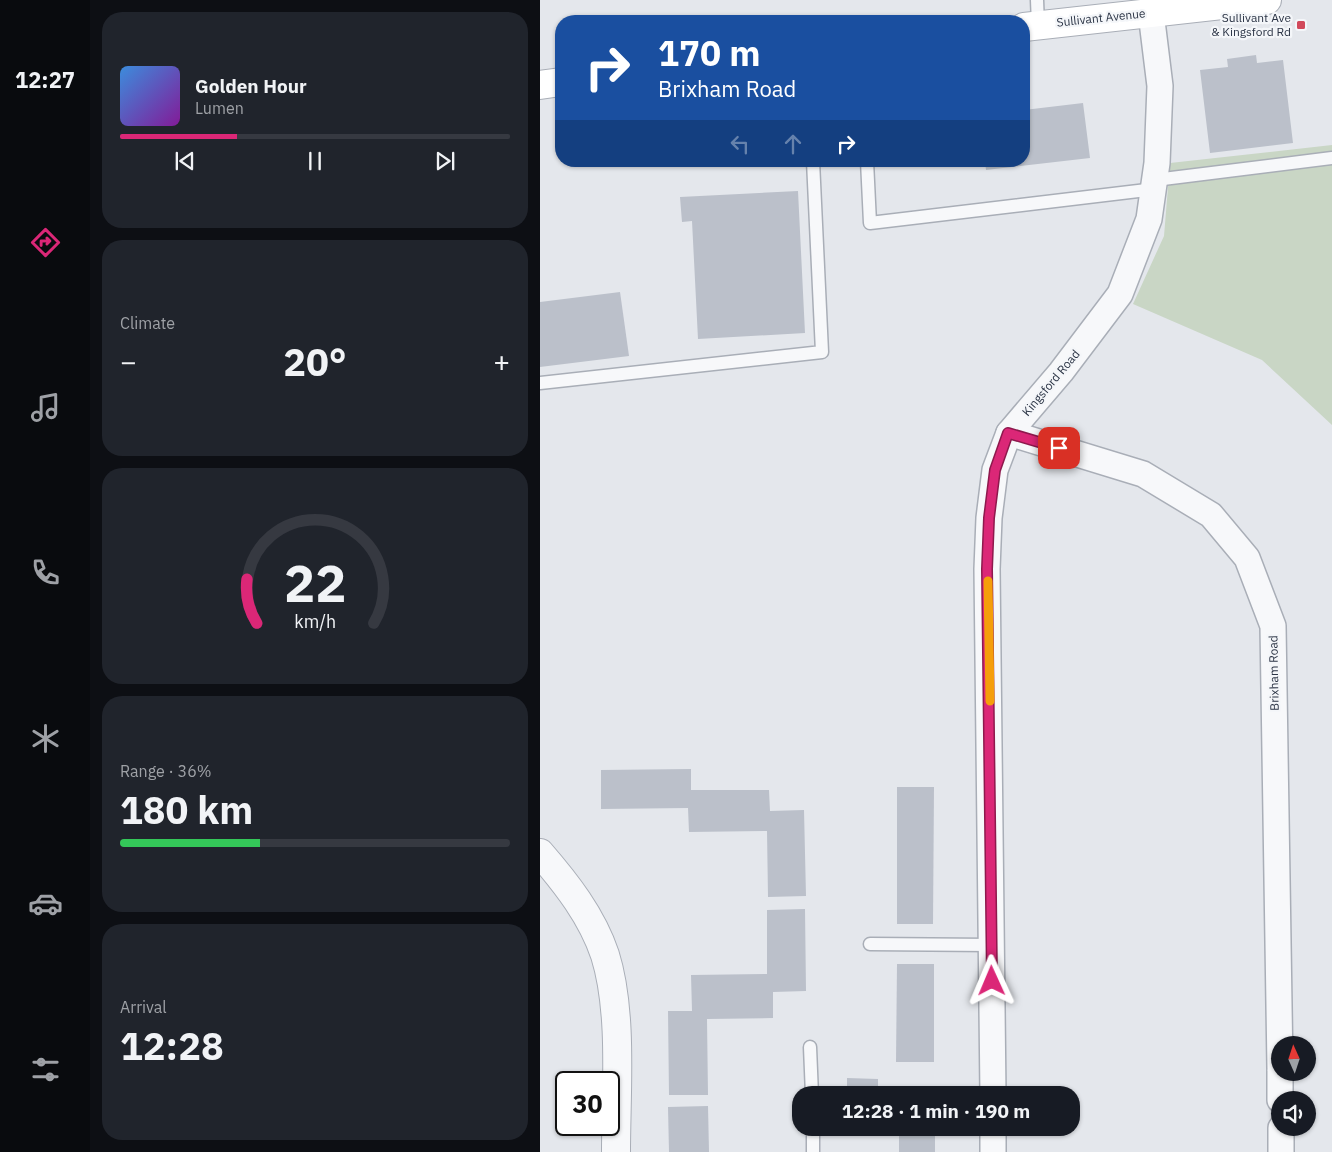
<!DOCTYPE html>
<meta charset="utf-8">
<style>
body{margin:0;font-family:"IBM Plex Sans",sans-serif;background:#20242c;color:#f1f3f6;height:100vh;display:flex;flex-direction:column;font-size:19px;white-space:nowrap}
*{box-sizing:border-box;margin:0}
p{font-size:16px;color:#9ea1a6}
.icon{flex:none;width:28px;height:28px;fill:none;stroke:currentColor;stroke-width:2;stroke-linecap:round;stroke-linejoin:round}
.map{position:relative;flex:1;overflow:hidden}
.panel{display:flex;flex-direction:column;gap:12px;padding:12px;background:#0d0f14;width:450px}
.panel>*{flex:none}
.hud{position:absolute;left:15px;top:15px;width:475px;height:152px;border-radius:20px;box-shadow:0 1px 4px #0004;background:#1a4fa0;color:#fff;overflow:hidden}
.needle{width:32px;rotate:357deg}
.buttons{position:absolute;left:731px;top:1036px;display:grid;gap:10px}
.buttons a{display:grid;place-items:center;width:45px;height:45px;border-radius:50%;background:#171b24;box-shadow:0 1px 4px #0004;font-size:25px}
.speed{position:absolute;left:15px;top:1071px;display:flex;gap:10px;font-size:25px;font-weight:700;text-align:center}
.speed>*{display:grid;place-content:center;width:65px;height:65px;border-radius:50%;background:#171b24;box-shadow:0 1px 4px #0004;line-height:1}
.speed .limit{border:2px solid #111;border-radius:8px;background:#fff;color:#111}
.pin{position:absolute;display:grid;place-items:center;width:42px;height:42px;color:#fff;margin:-21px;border-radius:10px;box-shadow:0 2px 8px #0006}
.me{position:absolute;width:55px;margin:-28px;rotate:359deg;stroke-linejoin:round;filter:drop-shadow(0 0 4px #0008)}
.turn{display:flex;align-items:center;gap:18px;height:105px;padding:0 20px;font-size:22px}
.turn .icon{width:65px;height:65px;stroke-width:2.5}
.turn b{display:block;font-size:35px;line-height:42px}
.lanes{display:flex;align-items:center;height:48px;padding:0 20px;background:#0003;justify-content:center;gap:25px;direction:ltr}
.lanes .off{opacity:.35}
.big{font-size:38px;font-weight:800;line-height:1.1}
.panel .widget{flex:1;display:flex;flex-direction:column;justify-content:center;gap:8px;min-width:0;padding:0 18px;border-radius:20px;background:#20242c}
.panel .dial{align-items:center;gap:0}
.dial svg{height:130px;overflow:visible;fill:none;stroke:#363941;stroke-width:7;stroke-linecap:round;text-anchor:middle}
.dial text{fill:#f1f3f6;stroke:none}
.song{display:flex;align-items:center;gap:15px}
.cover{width:60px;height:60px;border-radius:8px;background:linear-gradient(135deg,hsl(210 70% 55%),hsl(290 70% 35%))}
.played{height:5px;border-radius:2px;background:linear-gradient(90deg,#db2777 30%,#363941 30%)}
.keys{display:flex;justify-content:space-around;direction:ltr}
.heat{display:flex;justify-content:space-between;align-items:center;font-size:28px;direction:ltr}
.charge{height:8px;border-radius:4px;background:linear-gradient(90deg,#34c759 36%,#363941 0)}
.trip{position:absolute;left:252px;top:1086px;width:288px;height:50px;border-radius:20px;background:#171b24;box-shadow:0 1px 4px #0004;font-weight:800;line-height:50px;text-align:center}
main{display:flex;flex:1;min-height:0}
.menu{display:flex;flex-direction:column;width:90px;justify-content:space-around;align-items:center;background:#090b0e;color:#9ea1a6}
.menu .icon{width:35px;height:35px}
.menu .on{color:#db2777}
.menu b{font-size:22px;color:#f1f3f6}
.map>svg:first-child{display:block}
</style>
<main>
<nav class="menu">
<b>12:27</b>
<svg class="icon on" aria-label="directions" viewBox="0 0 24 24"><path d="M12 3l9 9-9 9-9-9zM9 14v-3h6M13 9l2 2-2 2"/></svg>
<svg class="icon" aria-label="music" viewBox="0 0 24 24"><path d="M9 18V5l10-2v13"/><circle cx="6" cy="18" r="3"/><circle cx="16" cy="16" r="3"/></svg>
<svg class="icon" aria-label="phone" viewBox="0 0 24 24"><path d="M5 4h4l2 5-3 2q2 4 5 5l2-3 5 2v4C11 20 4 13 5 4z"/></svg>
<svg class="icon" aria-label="climate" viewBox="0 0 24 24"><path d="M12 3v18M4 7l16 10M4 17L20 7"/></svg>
<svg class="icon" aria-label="car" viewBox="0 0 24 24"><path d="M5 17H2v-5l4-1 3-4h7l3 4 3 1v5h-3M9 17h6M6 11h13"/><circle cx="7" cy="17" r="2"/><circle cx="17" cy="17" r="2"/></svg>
<svg class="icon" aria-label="filters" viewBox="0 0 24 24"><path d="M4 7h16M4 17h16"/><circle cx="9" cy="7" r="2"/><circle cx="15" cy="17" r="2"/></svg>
</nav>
<section class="panel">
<div class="widget">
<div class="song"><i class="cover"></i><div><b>Golden Hour</b><p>Lumen</p></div></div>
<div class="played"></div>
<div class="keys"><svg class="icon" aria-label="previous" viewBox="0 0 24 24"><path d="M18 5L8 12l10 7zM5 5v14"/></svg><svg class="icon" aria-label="pause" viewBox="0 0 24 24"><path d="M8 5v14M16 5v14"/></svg><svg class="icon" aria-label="next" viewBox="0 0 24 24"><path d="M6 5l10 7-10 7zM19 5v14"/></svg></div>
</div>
<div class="widget"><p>Climate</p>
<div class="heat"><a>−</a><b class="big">20°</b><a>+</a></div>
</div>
<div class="widget dial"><svg viewBox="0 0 100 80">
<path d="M14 69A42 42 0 1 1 86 69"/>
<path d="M14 69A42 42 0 0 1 8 42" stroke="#db2777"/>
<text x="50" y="56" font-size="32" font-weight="700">22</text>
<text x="50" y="72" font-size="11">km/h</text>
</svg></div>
<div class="widget"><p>Range · 36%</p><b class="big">180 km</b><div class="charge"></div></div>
<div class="widget"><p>Arrival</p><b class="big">12:28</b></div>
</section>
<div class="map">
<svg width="792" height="1152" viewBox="0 0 792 1152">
<rect width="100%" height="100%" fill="#e4e7ec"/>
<polygon fill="#c9d6c5" points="792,145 792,425 722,360 593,304 624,236 630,163"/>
<g fill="#bbc0ca">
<polygon points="716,55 717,63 743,60 753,143 670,153 660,70 688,67 687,59"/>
<polygon points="543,103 550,158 446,170 445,161 484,161 484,110"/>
<polygon points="258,191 265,333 158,339 152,221 142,222 140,197"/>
<polygon points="80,292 89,356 0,367 0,302"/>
<polygon points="151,769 151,790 229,790 230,811 264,810 266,896 228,897 227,831 149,832 148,808 61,809 61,770"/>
<polygon points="357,787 394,787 393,924 357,924"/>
<polygon points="265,909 266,991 233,992 233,1018 167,1019 168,1095 129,1095 128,1011 152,1011 151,975 227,974 227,910"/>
<polygon points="357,964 394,964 394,1062 356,1062"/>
<polygon points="307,1078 338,1079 338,1095 307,1095"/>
<polygon points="168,1106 169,1152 129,1152 128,1107"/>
<rect x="359" y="1128" width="36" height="24"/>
</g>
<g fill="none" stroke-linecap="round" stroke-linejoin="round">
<defs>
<g id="service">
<polyline points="497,0 498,25"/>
<polyline points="327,161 330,223 615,189"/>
<polyline points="615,180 792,158"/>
<polyline points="0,383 282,352 273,161"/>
<polyline points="330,944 451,945"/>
<polyline points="270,1047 272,1095"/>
<polyline points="273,1128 273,1152"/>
</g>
<g id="minor">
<polyline points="469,433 603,474 671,515 707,558 733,626 740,1068"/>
<polyline points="740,1072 740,1100"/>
<polyline points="453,1095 447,569 449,518 455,470 469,433 521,372 580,294 609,219 617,163 620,86 611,13"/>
<polyline points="453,1128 453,1152"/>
<polyline points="741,1128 741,1152"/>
</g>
<path id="tertiary" d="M 0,853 C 26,883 52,916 65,955 C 83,1012 76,1092 76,1152"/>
<g id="secondary">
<polyline points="484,27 727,0"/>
<polyline points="0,85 21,82"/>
</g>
</defs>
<use href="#service" stroke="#a9aeb7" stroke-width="15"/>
<use href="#minor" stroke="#a9aeb7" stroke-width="28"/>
<use href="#tertiary" stroke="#a9aeb7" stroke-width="30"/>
<use href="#secondary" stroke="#a9aeb7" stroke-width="30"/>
<use href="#service" stroke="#f7f8fa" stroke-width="12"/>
<use href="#minor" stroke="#f7f8fa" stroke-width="25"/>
<use href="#tertiary" stroke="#f7f8fa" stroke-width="28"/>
<use href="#secondary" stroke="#fff" stroke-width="28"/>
</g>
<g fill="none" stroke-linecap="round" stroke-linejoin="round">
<defs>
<polyline id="route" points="452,981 447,569 449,518 455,470 468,433 519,448"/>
</defs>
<use href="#route" stroke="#8e194d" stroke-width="12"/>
<use href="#route" stroke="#db2777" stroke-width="9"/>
<polyline stroke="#f59e0b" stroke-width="9" points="448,581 450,701"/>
</g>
<rect fill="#d1495b" stroke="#f4f6f9" stroke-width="2" x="756" y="20" width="10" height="10" rx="2.5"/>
<g text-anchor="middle" stroke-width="4.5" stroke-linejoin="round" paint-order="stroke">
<g font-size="12" fill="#2b3445" stroke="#f4f6f9">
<text transform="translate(561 18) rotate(-6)" y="4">Sullivant Avenue</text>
<text transform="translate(511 383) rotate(-50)" y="4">Kingsford Road</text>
<text transform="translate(734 673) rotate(-91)" y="4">Brixham Road</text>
</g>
<g font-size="12" fill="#2b3445" stroke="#f4f6f9" text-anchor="end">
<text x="751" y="22">Sullivant Ave<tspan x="751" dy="14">&amp; Kingsford Rd</tspan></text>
</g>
</g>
</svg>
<div class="buttons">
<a><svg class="needle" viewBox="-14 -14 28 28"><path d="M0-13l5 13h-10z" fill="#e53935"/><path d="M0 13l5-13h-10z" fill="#9ea1a6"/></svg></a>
<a><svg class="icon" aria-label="sound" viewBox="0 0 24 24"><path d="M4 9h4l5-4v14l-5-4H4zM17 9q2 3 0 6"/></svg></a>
</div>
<div class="speed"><div class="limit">30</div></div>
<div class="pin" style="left:519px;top:448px;background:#d93025"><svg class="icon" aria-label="arrive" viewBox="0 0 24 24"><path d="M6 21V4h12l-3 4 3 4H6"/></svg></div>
<svg class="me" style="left:452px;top:981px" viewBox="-20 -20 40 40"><path d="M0-17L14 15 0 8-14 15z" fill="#db2777" stroke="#fff" stroke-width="4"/></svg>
<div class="trip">12:28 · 1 min · 190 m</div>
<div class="hud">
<div class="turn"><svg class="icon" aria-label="right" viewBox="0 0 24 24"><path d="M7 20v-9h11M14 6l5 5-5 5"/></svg><div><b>170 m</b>Brixham Road</div></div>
<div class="lanes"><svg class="icon off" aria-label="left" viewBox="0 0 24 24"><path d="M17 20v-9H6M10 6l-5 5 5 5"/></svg><svg class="icon off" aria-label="ahead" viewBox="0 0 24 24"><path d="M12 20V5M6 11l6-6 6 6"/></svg><svg class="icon" aria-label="right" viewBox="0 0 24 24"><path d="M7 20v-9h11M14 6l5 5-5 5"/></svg></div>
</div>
</div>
</main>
